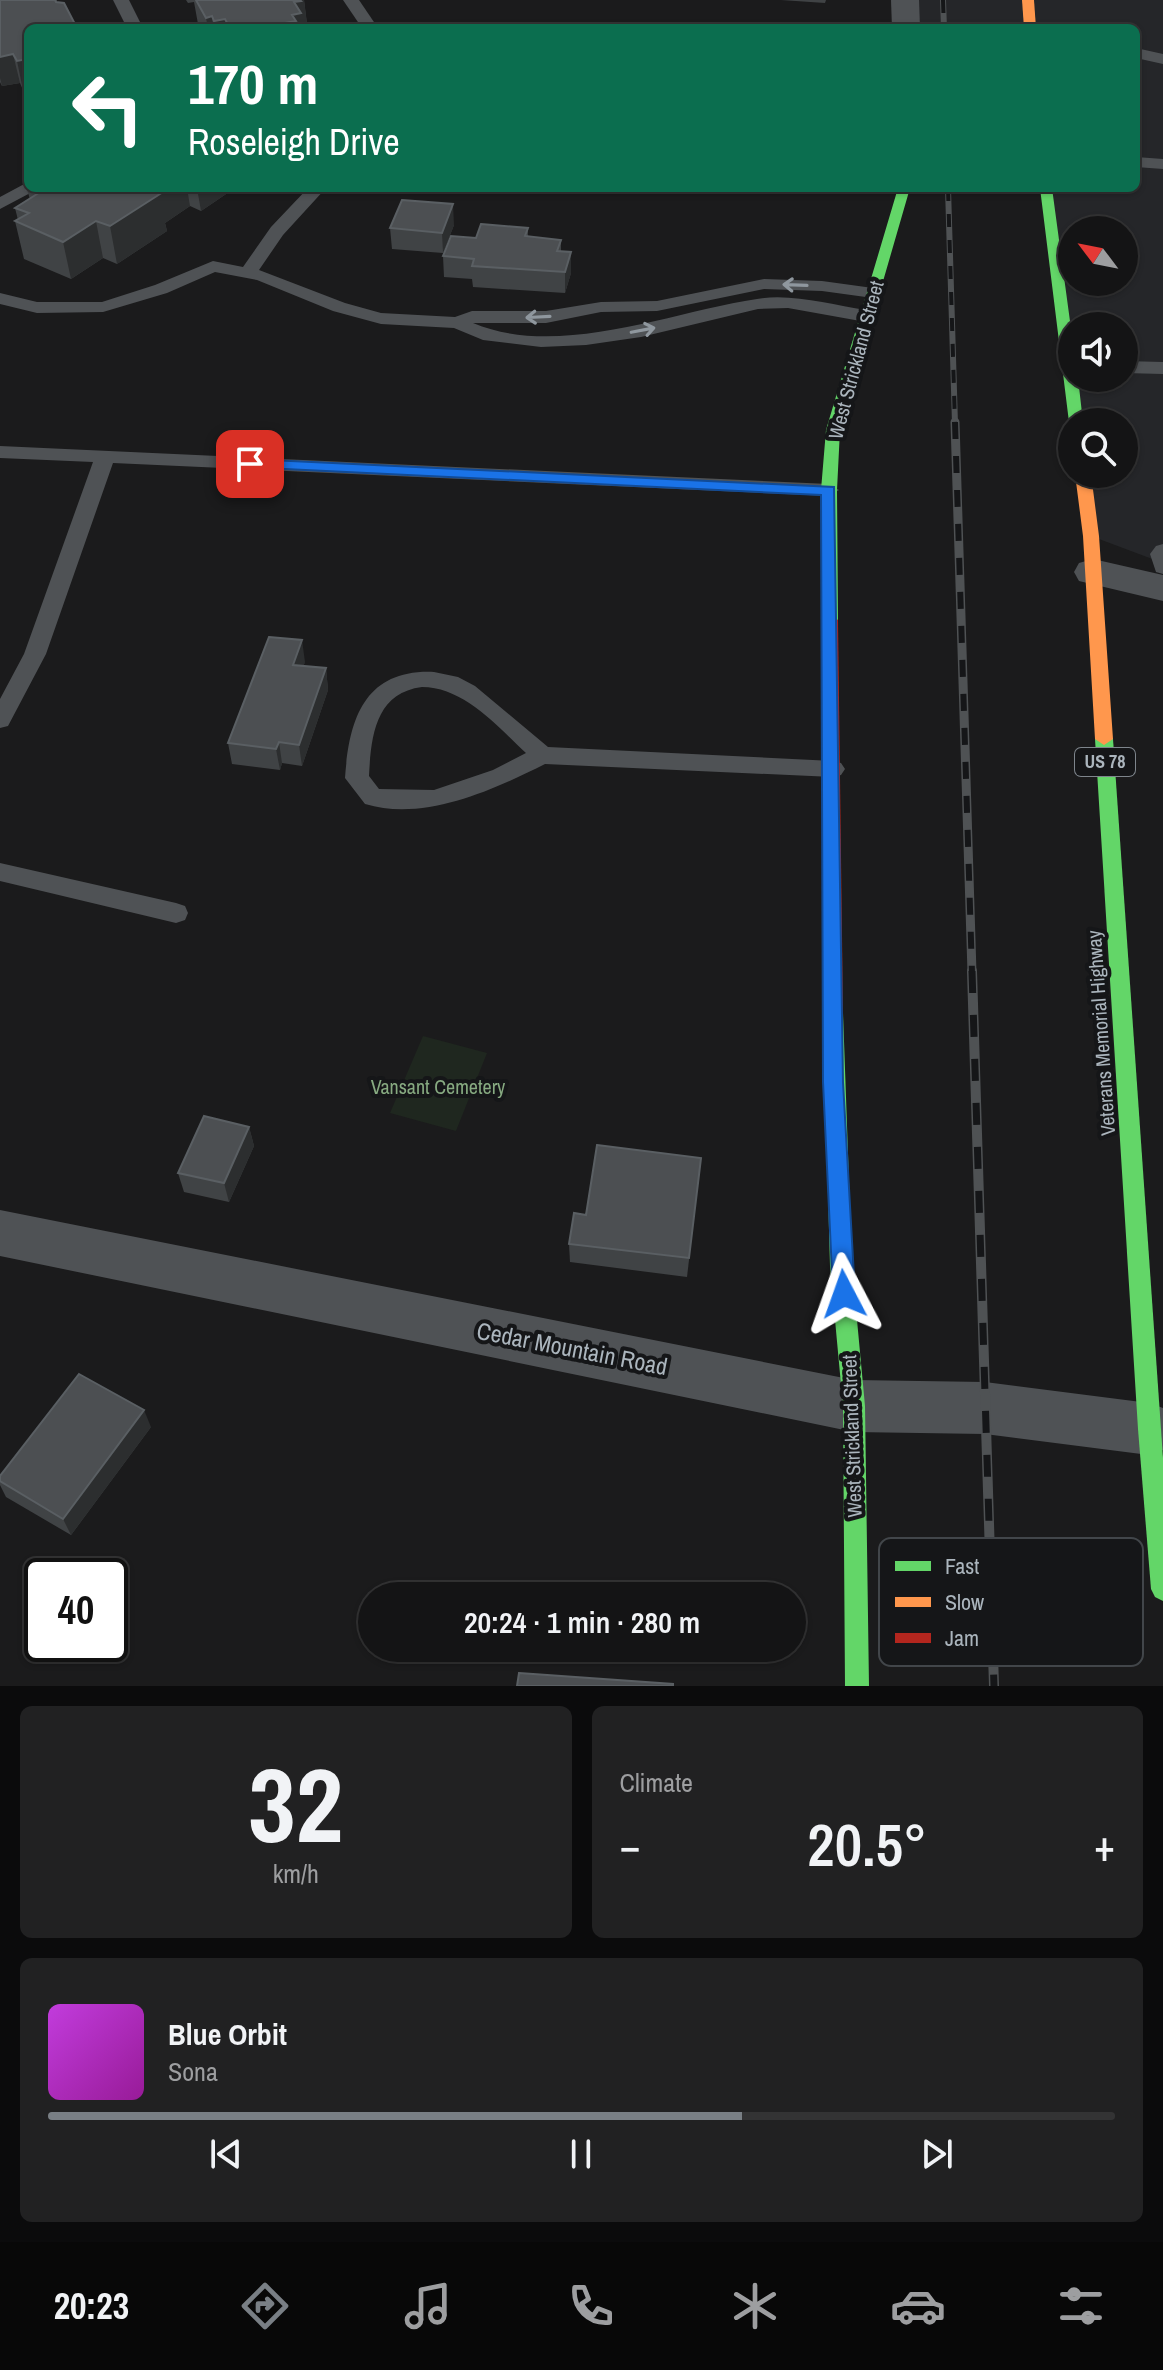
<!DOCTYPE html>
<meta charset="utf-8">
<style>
body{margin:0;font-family:"Archivo Narrow",sans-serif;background:#212122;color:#f1f3f6;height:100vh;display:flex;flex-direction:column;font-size:30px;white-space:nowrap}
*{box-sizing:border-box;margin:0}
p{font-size:26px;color:#9d9ea0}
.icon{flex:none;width:44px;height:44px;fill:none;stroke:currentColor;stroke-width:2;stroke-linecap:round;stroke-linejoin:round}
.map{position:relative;height:1686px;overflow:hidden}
.details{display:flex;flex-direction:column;gap:20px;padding:20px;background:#0b0b0c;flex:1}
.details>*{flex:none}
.banner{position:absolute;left:24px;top:24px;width:1116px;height:168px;border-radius:12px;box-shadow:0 2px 6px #0004,0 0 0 2px #333334;background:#0b6e4f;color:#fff;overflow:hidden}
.needle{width:52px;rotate:302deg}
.controls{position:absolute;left:1058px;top:216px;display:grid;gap:16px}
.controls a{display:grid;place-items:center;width:80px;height:80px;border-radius:50%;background:#141415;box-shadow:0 2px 6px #0004,0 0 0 2px #333334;font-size:40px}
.speed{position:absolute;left:24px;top:1558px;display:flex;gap:16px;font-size:40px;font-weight:700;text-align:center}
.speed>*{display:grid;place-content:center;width:104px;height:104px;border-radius:50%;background:#141415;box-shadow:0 2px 6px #0004,0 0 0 2px #333334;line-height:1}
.speed .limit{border:4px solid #111;border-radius:12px;background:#fff;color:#111}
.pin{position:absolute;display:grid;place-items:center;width:68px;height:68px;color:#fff;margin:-34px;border-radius:16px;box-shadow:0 4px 12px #0006}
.me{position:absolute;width:88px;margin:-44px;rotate:356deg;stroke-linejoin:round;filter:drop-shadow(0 0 6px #0008)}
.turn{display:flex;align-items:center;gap:28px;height:168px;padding:0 32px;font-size:36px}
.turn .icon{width:104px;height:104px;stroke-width:2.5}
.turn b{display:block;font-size:56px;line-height:68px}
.big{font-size:60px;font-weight:600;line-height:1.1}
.details .card{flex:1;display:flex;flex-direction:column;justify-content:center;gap:12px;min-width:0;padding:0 28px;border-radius:12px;background:#212122}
.details .dial{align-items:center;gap:0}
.dial b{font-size:104px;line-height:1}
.song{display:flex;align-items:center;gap:24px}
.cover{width:96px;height:96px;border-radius:12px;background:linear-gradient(135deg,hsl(290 70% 55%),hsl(300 70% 35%))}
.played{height:8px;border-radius:4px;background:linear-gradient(90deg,#797f85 65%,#333334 65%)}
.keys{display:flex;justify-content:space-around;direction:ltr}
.heat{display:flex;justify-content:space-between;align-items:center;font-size:44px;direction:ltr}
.details .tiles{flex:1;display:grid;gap:20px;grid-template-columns:1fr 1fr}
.card:last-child{grid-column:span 2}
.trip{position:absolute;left:358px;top:1582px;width:448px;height:80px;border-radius:40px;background:#141415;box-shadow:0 2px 6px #0004,0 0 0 2px #333334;font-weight:600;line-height:80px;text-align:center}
.tabs{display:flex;height:128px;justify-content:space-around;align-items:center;background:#080808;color:#9d9ea0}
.tabs .icon{width:56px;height:56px}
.tabs .current{color:#797f85}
.tabs b{font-size:36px;color:#f1f3f6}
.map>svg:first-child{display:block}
</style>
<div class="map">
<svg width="1163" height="1686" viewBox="0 0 1163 1686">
<rect width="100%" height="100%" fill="#1b1b1c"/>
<path fill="#252629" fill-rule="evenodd" d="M 905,0 L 1163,0 L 1163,563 L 1091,536 L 1083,474 L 1124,474 L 1124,422 L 1076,422 L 1046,188 L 1136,188 L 1136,28 L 906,28 ZM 1072,230 L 1124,230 L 1124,282 L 1072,282 ZM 1072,326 L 1124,326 L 1124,378 L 1072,378 Z"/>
<polygon fill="#1f271f" points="423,1036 487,1053 456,1131 390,1113"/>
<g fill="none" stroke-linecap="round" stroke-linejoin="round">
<g fill="#4f5255" fill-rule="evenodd">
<polygon points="113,0 129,0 143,28 127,28"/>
<polygon points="343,0 359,0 378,28 362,28"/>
<polygon points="1136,48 1163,54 1163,64 1136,58"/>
<polygon points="1136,157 1163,159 1163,169 1136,167"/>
<polygon points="28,182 28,188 36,188 34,191 0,209 0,197"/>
<path d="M 308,188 L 326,188 L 283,235 L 259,270 L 345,303 L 381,313 L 455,317 L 472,311 L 546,311 L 601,302 L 657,301 L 764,279 L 822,281 L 873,288 L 882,293 L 873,298 L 822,291 L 764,289 L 657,311 L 601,312 L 546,323 L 473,323 C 559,359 670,312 757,299 C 792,293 831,305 866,310 L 875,316 L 866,322 L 788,308 L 758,309 L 641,337 L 586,345 L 541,347 L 483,340 L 454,328 L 381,324 L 333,311 L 257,280 L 215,272 L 167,293 L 103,312 L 37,313 L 0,304 L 0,293 L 37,302 L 102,302 L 155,285 L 213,261 L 243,267 L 271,227 Z"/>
<polygon points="1124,361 1163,362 1163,374 1124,373"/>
<polygon points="0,446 829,484 839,490 829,496 113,463 46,654 8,726 0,728 0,699 24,654 93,462 0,458"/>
<polygon points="1163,544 1163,574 1156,572 1150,554 1156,546"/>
<path d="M 434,672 L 458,677 L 475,686 L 548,747 L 833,761 L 841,763 L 845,769 L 841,775 L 833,777 L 545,764 C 493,790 424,822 365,804 L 345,778 C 349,720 364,669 434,672 ZM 422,687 C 464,687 498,727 526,753 L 493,770 L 434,790 L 379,789 L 369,776 C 371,737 375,693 422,687 Z"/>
<polygon points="0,863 176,903 185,906 188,913 185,920 176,923 0,881"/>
</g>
<g fill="#4f5255" fill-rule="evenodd">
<polygon points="891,0 919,0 920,28 892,28"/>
<polygon points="1093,559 1163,575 1163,601 1079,581 1074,572 1079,563"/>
<polygon points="0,1210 854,1380 985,1382 1149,1403 1163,1408 1163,1450 1149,1455 985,1434 854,1432 0,1256"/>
</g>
<g fill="#63d668" fill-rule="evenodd">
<polygon points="898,188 910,188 840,430 837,490 838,620 830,626 822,620 821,490 826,430"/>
<polygon points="1040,188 1052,188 1072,336 1072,378 1078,378 1083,422 1072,422 1072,425 1069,422"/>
<polygon points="1104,733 1113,739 1163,1458 1163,1601 1155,1597 1151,1589 1138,1429 1095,739"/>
<polygon points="833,1005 840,1007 843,1013 852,1266 865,1406 869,1686 845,1686 843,1406 830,1266 823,1013 826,1007"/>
</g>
<g fill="#ff974d" fill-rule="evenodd">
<polygon points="1022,0 1034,0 1036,28 1024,28"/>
<polygon points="1075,474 1091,474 1099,536 1113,739 1104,745 1095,739 1083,536"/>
</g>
<polygon fill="#b3261e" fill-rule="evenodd" points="830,614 838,620 843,1013 840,1019 833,1021 826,1019 823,1013 822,620"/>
<defs>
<g id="rail-far2">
<polyline points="943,0 944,28"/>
<polyline points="948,188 955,424"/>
</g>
<polyline id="rail-far1" points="955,422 972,973"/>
<polyline id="rail" points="972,971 994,1686"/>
</defs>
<use href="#rail-far2" stroke="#4f5254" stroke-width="6"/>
<use href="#rail-far1" stroke="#4f5254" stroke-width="9"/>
<use href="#rail" stroke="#4f5254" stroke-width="10"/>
<use href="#rail-far2" stroke="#151618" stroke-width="4" stroke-dasharray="13" stroke-linecap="butt"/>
<use href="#rail-far1" stroke="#151618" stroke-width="6" stroke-dasharray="17" stroke-linecap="butt"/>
<use href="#rail" stroke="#151618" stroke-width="7" stroke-dasharray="22" stroke-linecap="butt"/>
</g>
<g fill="#404345">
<polygon points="0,0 57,0 57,2 28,28 28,89 23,90 20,83 2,86 0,82"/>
<polygon points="186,0 304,0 307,24 303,24 304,28 200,28 198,24 194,2 188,3"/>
<polygon points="781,0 826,0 825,3"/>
<polygon points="31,188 235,188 201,211 190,206 165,223 167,231 117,264 103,258 71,279 24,259 15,221 18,220 15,208 30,199 27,190"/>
<polygon points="454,225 443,253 392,249 390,228"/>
<polygon points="528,228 528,237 561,240 561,251 571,252 571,273 565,293 473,287 472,279 444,277 443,256"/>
<polygon points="305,662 303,666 326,668 328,690 302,766 282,763 280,770 232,764 228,743"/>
<polygon points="249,1127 254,1146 229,1202 184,1192 178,1173"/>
<polygon points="701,1158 687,1277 570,1262 569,1244 586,1215"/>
<polygon points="151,1427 71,1535 6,1497 0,1485 0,1476"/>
</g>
<g fill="#2c2e2f">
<polygon points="298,0 304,0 307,24 303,24 304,28 257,28"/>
<polygon points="212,16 213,28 208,28 206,18"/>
<polygon points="225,19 226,28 215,28 214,21"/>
<polygon points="13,54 20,83 2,86 0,78 0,57"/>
<polygon points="28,59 28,89 23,90 17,61"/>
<polygon points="155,188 187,188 190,206 165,223 167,231 117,264 110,226"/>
<polygon points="197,188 235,188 201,211"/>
<polygon points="453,204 454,225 443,253 442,233"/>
<polygon points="96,221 103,258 71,279 63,242"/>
<polygon points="571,252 571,273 565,293 565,272"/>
<polygon points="302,640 305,662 296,686 293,665"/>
<polygon points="326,668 328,690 302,766 299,745"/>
<polygon points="279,742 282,763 280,770 276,749"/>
<polygon points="249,1127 254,1146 229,1202 224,1183"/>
<polygon points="144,1410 151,1427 71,1535 63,1519"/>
</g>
<g fill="#4c4f52" stroke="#5a5f63" stroke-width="2">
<polygon points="0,0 55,0 56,2 64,3 77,28 28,28 28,59 17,61 13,54 0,57"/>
<polygon points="196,0 300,0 301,1 294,2 301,13 292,15 296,21 257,28 246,28 245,26 230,28 225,19 214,21 212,16 206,18"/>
<polygon points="31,188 155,188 151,190 160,194 110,226 96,221 63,242 15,221 29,213 15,208 37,194 27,190"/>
<polygon points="402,200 453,204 442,233 390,228"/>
<polygon points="481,224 528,228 525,236 561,240 557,251 571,252 565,272 472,266 474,259 443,256 451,236 476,238"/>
<polygon points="269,637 302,640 293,665 326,668 299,745 279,742 276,749 228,743"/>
<polygon points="204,1116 249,1127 224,1183 178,1173"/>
<polygon points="597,1145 701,1158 689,1258 569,1244 574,1213 586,1215"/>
<polygon points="79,1374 144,1410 63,1519 0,1481 0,1476"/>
<polygon points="519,1673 673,1684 673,1686 517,1686"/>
</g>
<defs><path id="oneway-shaft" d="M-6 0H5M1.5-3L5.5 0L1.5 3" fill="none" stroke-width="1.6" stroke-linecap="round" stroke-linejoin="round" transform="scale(2)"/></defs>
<g stroke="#8f979e">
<use href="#oneway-shaft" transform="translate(795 285) rotate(-178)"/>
<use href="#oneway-shaft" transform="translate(538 317) rotate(177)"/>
<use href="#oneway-shaft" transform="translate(643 330) rotate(-11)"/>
</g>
<polygon fill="#1a73e8" stroke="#114b97" stroke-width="2" points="250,459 834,487 843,1082 855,1294 852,1301 844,1304 836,1301 833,1294 823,1082 821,495 245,467 243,464"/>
<g text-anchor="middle" stroke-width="8" stroke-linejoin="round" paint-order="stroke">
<rect fill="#151618" stroke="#7e858c" stroke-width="2" x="1075" y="748" width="60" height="28" rx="6"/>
<g font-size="18" font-weight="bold" fill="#abb5bd">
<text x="1105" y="768">US 78</text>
</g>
<g font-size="20" fill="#abb5bd" stroke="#151618">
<text transform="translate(856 360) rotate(-75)" y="7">West Strickland Street</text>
<text transform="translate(1101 1033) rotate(-94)" y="7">Veterans Memorial Highway</text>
<text transform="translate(852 1436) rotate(-92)" y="7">West Strickland Street</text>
</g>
<g font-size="20" fill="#87aa81" stroke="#151618">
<text x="438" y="1094">Vansant Cemetery</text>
</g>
<g font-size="24" fill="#abb5bd" stroke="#151618">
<text transform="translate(572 1349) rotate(11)" y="8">Cedar Mountain Road</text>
</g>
</g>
<rect x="879" y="1538" width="264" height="128" rx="12" fill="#151618" stroke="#42464a" stroke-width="2"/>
<rect x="895" y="1561" width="36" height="10" fill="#63d668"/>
<rect x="895" y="1597" width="36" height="10" fill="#ff974d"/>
<rect x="895" y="1633" width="36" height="10" fill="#b3261e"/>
<g font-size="22" fill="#abb5bd">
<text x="945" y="1574">Fast</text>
<text x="945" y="1610">Slow</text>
<text x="945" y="1646">Jam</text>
</g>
</svg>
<div class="controls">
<a><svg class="needle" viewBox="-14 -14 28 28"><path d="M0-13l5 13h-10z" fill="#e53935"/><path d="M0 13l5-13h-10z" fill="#9d9ea0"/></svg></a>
<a><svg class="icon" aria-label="sound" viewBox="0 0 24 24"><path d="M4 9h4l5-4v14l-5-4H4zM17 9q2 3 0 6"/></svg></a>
<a><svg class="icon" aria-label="search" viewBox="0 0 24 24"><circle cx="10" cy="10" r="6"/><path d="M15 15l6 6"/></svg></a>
</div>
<div class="speed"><div class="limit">40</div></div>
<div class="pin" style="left:250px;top:464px;background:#d93025"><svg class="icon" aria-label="arrive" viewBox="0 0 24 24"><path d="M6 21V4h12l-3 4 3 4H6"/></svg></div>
<svg class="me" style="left:844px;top:1294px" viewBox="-20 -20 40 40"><path d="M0-17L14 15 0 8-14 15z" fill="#1a73e8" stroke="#fff" stroke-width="4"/></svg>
<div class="trip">20:24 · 1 min · 280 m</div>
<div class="banner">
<div class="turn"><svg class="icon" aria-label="left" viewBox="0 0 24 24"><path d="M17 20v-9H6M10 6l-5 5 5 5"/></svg><div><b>170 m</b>Roseleigh Drive</div></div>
</div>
</div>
<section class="details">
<div class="tiles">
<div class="card dial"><b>32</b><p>km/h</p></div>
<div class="card"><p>Climate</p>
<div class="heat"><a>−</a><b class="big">20.5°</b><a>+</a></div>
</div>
<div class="card">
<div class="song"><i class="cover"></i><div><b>Blue Orbit</b><p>Sona</p></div></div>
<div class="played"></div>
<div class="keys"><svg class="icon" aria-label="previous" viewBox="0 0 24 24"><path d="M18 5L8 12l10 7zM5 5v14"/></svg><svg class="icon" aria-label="pause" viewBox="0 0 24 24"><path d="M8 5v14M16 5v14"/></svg><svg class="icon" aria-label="next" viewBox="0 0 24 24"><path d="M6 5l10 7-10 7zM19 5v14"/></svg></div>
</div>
</div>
</section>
<nav class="tabs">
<b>20:23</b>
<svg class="icon current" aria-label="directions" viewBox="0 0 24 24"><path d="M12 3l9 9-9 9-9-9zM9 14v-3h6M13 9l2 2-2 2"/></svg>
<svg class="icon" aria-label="music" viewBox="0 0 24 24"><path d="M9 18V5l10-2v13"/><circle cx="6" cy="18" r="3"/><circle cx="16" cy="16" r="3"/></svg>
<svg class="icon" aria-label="phone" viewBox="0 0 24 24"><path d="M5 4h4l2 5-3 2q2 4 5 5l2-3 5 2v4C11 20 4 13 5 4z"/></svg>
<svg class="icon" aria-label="climate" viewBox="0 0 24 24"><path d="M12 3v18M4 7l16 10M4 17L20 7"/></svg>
<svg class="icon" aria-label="car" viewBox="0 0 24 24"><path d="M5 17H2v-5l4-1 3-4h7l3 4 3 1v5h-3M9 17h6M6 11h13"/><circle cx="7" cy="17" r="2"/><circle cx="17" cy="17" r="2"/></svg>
<svg class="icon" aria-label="filters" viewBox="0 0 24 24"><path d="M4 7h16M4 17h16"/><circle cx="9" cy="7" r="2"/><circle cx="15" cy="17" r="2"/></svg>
</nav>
